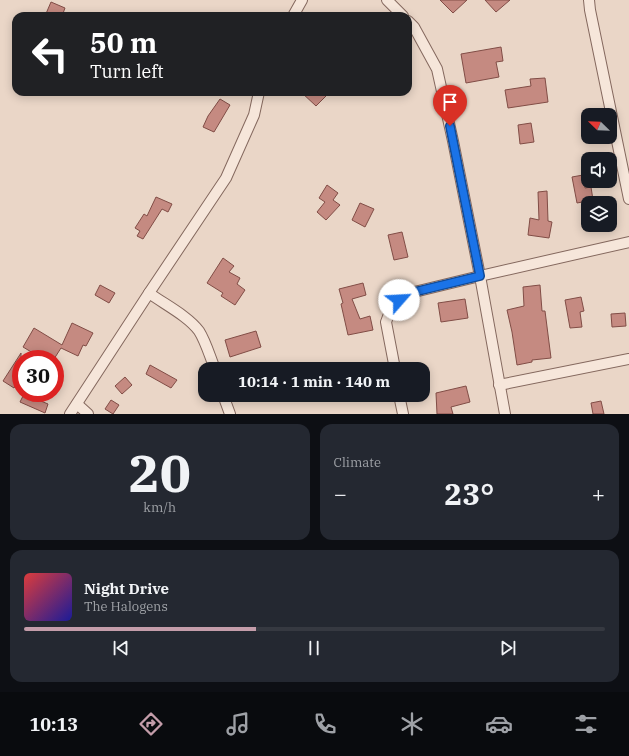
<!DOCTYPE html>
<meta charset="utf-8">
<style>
body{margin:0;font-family:"IBM Plex Serif",serif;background:#242831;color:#f1f3f6;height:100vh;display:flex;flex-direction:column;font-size:15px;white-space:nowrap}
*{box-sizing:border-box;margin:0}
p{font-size:13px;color:#9ea1a6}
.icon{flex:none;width:22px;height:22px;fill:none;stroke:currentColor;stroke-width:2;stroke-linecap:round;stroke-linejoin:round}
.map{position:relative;height:414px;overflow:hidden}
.panel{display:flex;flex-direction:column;gap:10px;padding:10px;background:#0d0f14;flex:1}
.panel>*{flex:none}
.hud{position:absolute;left:12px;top:12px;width:400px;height:84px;border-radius:12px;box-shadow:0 2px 10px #0003;background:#202124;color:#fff;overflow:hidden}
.needle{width:26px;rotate:293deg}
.buttons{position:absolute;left:581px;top:108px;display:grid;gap:8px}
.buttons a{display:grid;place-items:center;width:36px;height:36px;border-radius:8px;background:#171b24;box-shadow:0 2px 10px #0003;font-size:20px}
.speed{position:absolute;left:12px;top:350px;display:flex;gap:8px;font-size:20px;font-weight:700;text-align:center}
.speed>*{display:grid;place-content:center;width:52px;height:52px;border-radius:50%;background:#171b24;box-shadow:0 2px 10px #0003;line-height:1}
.speed .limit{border:6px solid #d22;background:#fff;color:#111}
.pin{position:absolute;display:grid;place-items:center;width:34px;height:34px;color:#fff;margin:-41px -17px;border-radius:50% 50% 50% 0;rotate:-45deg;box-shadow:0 0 4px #0007}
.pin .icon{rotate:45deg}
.me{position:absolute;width:44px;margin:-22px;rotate:64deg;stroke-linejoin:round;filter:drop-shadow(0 0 3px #0008)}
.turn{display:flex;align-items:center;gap:14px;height:84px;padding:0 12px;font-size:18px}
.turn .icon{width:52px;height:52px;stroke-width:2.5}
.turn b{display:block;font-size:28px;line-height:34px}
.big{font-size:30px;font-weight:800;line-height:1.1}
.panel .tile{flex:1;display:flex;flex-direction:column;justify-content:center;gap:6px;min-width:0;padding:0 14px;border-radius:12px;background:#242831}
.panel .dial{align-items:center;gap:0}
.dial b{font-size:52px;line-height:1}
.song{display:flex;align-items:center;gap:12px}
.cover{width:48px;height:48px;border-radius:6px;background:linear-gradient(135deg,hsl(0 70% 55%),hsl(240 70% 35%))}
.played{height:4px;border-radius:2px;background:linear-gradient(90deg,#c49daa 40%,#363941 40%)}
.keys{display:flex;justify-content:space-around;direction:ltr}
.heat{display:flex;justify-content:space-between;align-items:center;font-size:22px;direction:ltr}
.panel .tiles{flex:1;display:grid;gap:10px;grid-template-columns:1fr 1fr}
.tile:last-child{grid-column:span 2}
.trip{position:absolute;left:198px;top:362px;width:232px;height:40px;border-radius:12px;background:#171b24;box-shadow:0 2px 10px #0003;font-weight:800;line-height:40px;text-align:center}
.tabs{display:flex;height:64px;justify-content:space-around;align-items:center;background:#090b0e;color:#9ea1a6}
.tabs .icon{width:28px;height:28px}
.tabs .active{color:#c49daa}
.tabs b{font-size:18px;color:#f1f3f6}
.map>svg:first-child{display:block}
</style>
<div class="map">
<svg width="629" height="414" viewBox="0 0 629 414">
<rect width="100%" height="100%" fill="#ead6c7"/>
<g fill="#c58a81" stroke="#814d46">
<polygon points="440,0 467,0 453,13"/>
<polygon points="485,0 510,0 496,12"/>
<polygon points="51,2 65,8 62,16 45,16"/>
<polygon points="501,47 503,61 496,62 499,77 466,83 461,54"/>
<polygon points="545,78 548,102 508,108 505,90 531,86 530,79"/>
<polygon points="301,92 330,92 316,106"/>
<polygon points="220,99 230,105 214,132 203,127 208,116"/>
<polygon points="531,123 534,142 520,144 518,125"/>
<polygon points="583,175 585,188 591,187 593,200 577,203 572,177"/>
<polygon points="327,185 338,193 333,200 340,205 326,220 317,212 325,202 319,198"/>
<polygon points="547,191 548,221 552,222 549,238 528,235 530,218 539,220 538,192"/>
<polygon points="156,197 172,204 168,212 162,209 143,239 137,236 140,231 135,228 144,214 147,216"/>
<polygon points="360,203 374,209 365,227 352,220"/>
<polygon points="402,232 408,257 394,260 388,235"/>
<polygon points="223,258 234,266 229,272 240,278 237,284 245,290 235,305 221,296 223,293 207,283"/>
<polygon points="363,283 366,295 352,299 360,319 370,316 373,330 348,335 341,304 343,303 339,289"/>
<polygon points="100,285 115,293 109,303 95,295"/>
<polygon points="540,285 542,311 545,311 551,358 532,360 532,362 517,365 512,332 507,310 524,306 523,287"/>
<polygon points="581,297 584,311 580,312 582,327 570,328 565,300"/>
<polygon points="465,299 468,318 441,322 438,303"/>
<polygon points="625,313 626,326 612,327 611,314"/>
<polygon points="72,323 93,333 86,346 83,345 78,356 61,348 54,359 43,359 23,347 34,328 62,345"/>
<polygon points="256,331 261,347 230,357 225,340"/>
<polygon points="21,353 21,377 14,388 3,381"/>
<polygon points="150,365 177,380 171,388 146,374"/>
<polygon points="125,377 132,385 122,394 115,386"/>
<polygon points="466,386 470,402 451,407 453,414 437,414 436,393"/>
<polygon points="24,394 48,404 45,413 20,402"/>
<polygon points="111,400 119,405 113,414 105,409"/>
<polygon points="601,401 604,414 593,414 591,403"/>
</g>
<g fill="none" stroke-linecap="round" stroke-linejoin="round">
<defs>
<g id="street">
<polyline points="387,0 403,16"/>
<polyline points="589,0 590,10 629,199"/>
<polyline points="293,16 302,0"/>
<polyline points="408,21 414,27 437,69 453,141 480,276 505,414"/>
<path d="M 149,293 C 164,304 188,316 199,331 C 206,342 210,357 215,369"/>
<polyline points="395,369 386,322 392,306 406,294 480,276 629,242"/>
<polyline points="499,385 629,359"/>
<polyline points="223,395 230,414"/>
<polyline points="399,395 403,414"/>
<polyline points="77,404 88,414"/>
<polyline points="70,414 149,293 226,178 254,115 259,92"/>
</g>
</defs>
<use href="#street" stroke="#84685e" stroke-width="12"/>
<use href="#street" stroke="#f6e6da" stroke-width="10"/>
</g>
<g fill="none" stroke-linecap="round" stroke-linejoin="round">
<defs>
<polyline id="route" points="399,300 406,294 480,276 450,126"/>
</defs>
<use href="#route" stroke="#114b97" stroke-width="10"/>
<use href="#route" stroke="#1a73e8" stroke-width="7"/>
</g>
</svg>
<div class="buttons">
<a><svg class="needle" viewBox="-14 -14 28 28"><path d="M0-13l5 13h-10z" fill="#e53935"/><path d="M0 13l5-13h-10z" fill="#9ea1a6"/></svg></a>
<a><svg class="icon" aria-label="sound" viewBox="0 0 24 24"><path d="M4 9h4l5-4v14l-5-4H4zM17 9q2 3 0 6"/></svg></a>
<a><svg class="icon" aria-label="layers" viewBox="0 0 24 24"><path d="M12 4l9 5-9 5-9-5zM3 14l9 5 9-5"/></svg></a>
</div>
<div class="speed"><div class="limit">30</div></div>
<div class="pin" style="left:450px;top:126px;background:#d93025"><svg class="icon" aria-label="arrive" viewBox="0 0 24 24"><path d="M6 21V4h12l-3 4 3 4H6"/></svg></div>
<svg class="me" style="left:399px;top:300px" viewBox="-20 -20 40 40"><circle r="19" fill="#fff"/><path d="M0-13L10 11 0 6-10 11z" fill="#1a73e8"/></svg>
<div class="trip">10:14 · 1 min · 140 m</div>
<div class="hud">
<div class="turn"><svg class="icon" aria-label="left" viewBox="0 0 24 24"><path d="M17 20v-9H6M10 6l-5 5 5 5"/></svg><div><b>50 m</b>Turn left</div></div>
</div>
</div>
<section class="panel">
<div class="tiles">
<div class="tile dial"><b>20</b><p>km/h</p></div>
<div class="tile"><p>Climate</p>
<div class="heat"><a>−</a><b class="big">23°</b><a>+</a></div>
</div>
<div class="tile">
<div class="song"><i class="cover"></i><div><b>Night Drive</b><p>The Halogens</p></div></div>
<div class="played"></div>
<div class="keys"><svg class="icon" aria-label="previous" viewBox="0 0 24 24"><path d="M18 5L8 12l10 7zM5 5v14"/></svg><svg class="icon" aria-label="pause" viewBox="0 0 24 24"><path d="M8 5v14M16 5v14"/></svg><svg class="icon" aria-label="next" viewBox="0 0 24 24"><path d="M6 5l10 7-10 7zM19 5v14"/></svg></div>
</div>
</div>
</section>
<nav class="tabs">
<b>10:13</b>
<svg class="icon active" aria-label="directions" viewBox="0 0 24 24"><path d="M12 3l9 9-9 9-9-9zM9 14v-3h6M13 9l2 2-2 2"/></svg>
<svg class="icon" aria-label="music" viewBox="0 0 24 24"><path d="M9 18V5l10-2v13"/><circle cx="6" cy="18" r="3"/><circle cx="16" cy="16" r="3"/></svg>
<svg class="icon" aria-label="phone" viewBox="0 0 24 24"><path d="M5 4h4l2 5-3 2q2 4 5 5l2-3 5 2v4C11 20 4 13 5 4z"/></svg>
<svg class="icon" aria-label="climate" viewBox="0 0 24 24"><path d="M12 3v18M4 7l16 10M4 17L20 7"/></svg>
<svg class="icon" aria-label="car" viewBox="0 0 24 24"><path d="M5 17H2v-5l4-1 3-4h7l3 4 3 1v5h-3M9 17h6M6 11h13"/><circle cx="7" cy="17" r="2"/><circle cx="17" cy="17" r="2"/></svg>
<svg class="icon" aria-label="filters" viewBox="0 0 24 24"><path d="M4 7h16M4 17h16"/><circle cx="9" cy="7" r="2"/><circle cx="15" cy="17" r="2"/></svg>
</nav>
